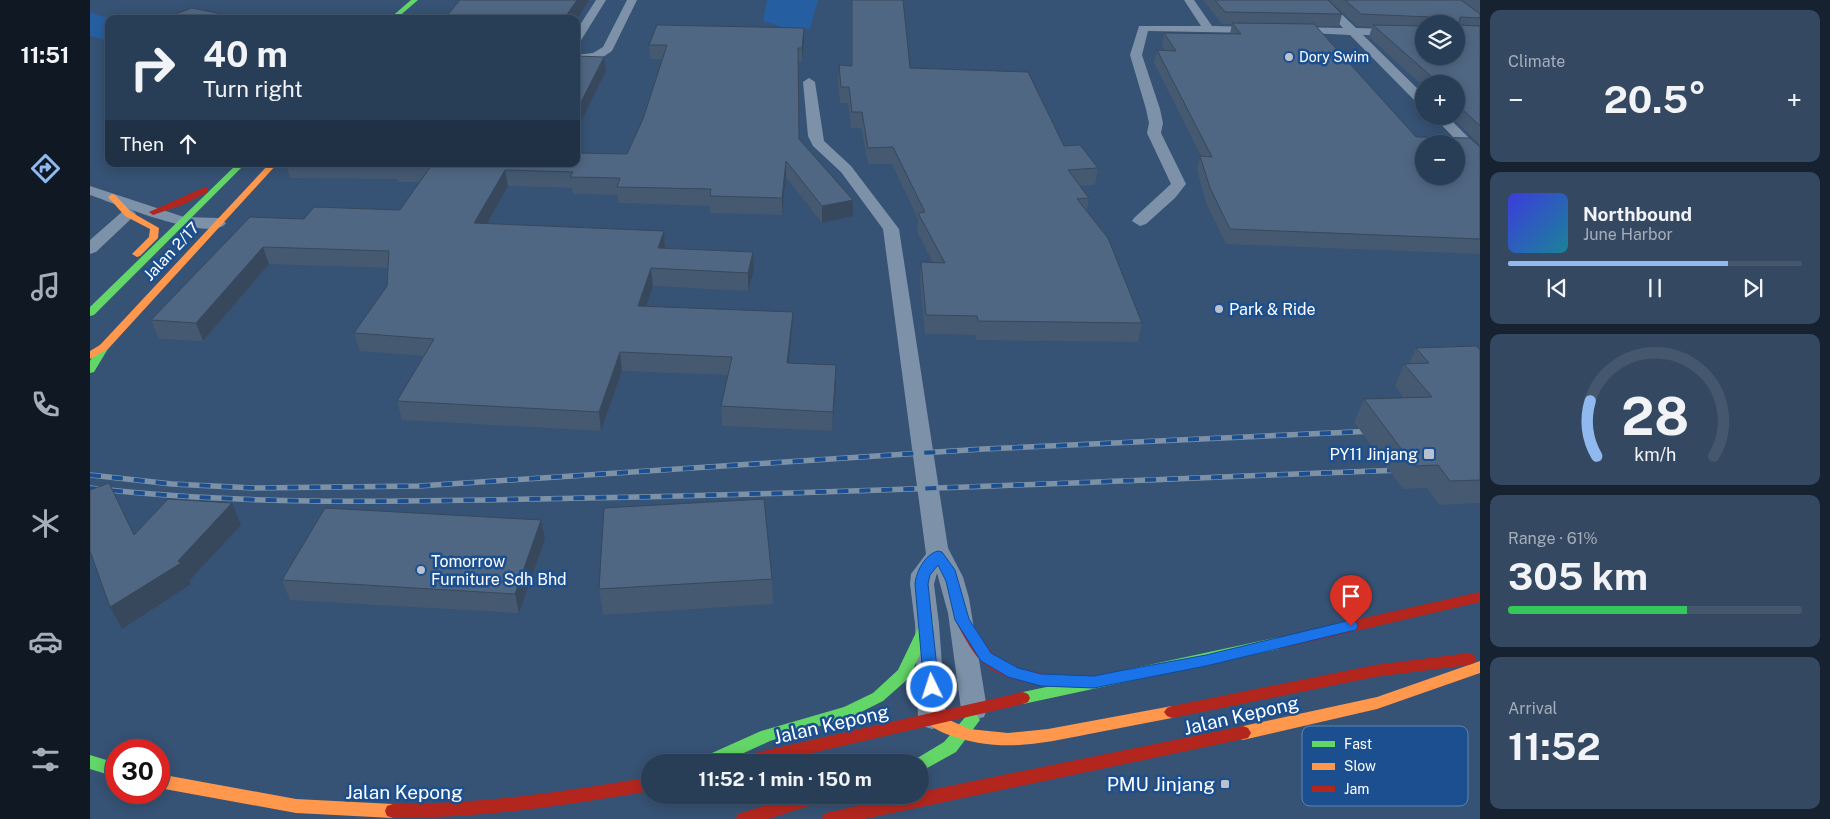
<!DOCTYPE html>
<meta charset="utf-8">
<style>
body{margin:0;font-family:"Public Sans",sans-serif;background:#344961;color:#f1f3f6;height:100vh;display:flex;flex-direction:column;font-size:19px;white-space:nowrap}
*{box-sizing:border-box;margin:0}
p{font-size:16px;color:#a5aeba}
.icon{flex:none;width:28px;height:28px;fill:none;stroke:currentColor;stroke-width:2;stroke-linecap:round;stroke-linejoin:round}
.map{position:relative;flex:1;overflow:hidden}
.sheet{display:flex;flex-direction:column;gap:10px;padding:10px;background:#162230;width:350px}
.sheet>*{flex:none}
.banner{position:absolute;left:15px;top:15px;width:475px;height:152px;border-radius:10px;box-shadow:0 2px 12px #0003,0 0 0 1px #44576d;background:#283e57;color:#f1f3f6;overflow:hidden}
.controls{position:absolute;left:1325px;top:15px;display:grid;gap:10px}
.controls a{display:grid;place-items:center;width:50px;height:50px;border-radius:50%;background:#283e57;box-shadow:0 2px 12px #0003,0 0 0 1px #44576d;font-size:25px}
.speed{position:absolute;left:15px;top:739px;display:flex;gap:10px;font-size:25px;font-weight:700;text-align:center}
.speed>*{display:grid;place-content:center;width:65px;height:65px;border-radius:50%;background:#283e57;box-shadow:0 2px 12px #0003,0 0 0 1px #44576d;line-height:1}
.speed .limit{border:8px solid #d22;background:#fff;color:#111}
.pin{position:absolute;display:grid;place-items:center;width:42px;height:42px;color:#fff;margin:-51px -21px;border-radius:50% 50% 50% 0;rotate:-45deg;box-shadow:0 0 5px #0007}
.pin .icon{rotate:45deg}
.me{position:absolute;width:55px;margin:-28px;rotate:356deg;stroke-linejoin:round;filter:drop-shadow(0 0 4px #0008)}
.turn{display:flex;align-items:center;gap:18px;height:105px;padding:0 15px;font-size:22px}
.turn .icon{width:65px;height:65px;stroke-width:2.5}
.turn b{display:block;font-size:35px;line-height:42px}
.then{display:flex;align-items:center;height:48px;padding:0 15px;background:#0003;gap:10px;font-size:19px}
.big{font-size:38px;font-weight:700;line-height:1.1}
.sheet .tile{flex:1;display:flex;flex-direction:column;justify-content:center;gap:8px;min-width:0;padding:0 18px;border-radius:10px;background:#344961}
.sheet .dial{align-items:center;gap:0}
.dial svg{height:130px;overflow:visible;fill:none;stroke:#44576d;stroke-width:7;stroke-linecap:round;text-anchor:middle}
.dial text{fill:#f1f3f6;stroke:none}
.song{display:flex;align-items:center;gap:15px}
.cover{width:60px;height:60px;border-radius:8px;background:linear-gradient(135deg,hsl(240 70% 55%),hsl(190 70% 35%))}
.played{height:5px;border-radius:2px;background:linear-gradient(90deg,#90b9f0 75%,#44576d 75%)}
.keys{display:flex;justify-content:space-around;direction:ltr}
.heat{display:flex;justify-content:space-between;align-items:center;font-size:28px;direction:ltr}
.charge{height:8px;border-radius:4px;background:linear-gradient(90deg,#34c759 61%,#44576d 0)}
.trip{position:absolute;left:551px;top:754px;width:288px;height:50px;border-radius:25px;background:#283e57;box-shadow:0 2px 12px #0003,0 0 0 1px #44576d;font-weight:700;line-height:50px;text-align:center}
main{display:flex;flex:1;min-height:0}
.tab-bar{display:flex;flex-direction:column;width:90px;justify-content:space-around;align-items:center;background:#101923;color:#a5aeba}
.tab-bar .icon{width:35px;height:35px}
.tab-bar .active{color:#90b9f0}
.tab-bar b{font-size:22px;color:#f1f3f6}
.map>svg:first-child{display:block}
</style>
<main>
<nav class="tab-bar">
<b>11:51</b>
<svg class="icon active" aria-label="directions" viewBox="0 0 24 24"><path d="M12 3l9 9-9 9-9-9zM9 14v-3h6M13 9l2 2-2 2"/></svg>
<svg class="icon" aria-label="music" viewBox="0 0 24 24"><path d="M9 18V5l10-2v13"/><circle cx="6" cy="18" r="3"/><circle cx="16" cy="16" r="3"/></svg>
<svg class="icon" aria-label="phone" viewBox="0 0 24 24"><path d="M5 4h4l2 5-3 2q2 4 5 5l2-3 5 2v4C11 20 4 13 5 4z"/></svg>
<svg class="icon" aria-label="climate" viewBox="0 0 24 24"><path d="M12 3v18M4 7l16 10M4 17L20 7"/></svg>
<svg class="icon" aria-label="car" viewBox="0 0 24 24"><path d="M5 17H2v-5l4-1 3-4h7l3 4 3 1v5h-3M9 17h6M6 11h13"/><circle cx="7" cy="17" r="2"/><circle cx="17" cy="17" r="2"/></svg>
<svg class="icon" aria-label="filters" viewBox="0 0 24 24"><path d="M4 7h16M4 17h16"/><circle cx="9" cy="7" r="2"/><circle cx="15" cy="17" r="2"/></svg>
</nav>
<div class="map">
<svg width="1390" height="819" viewBox="0 0 1390 819">
<rect width="100%" height="100%" fill="#365274"/>
<g fill="#265fa1">
<polygon points="677,0 728,0 720,29 692,27 673,21"/>
<polygon points="0,12 20,19 19,41 0,36"/>
</g>
<g fill="none" stroke-linecap="round" stroke-linejoin="round">
<g fill="#7d92a8" fill-rule="evenodd">
<polygon points="506,0 516,0 490,42 486,43 486,31"/>
<polygon points="537,0 547,0 522,51 510,59 486,63 486,55 503,53 513,47"/>
<polygon points="1094,0 1104,0 1122,26 1167,27 1173,30 1167,33 1058,31 1052,55 1070,109 1073,123 1071,133 1096,184 1085,198 1056,224 1050,226 1042,221 1044,218 1081,184 1057,133 1059,123 1056,109 1040,55 1049,26 1111,26"/>
<polygon points="1226,0 1237,0 1266,28 1334,30 1334,36 1273,35 1334,95 1334,106 1329,105 1260,35 1199,32 1199,28 1203,27 1253,28"/>
<polygon points="719,78 725,82 734,141 761,166 809,229 858,548 873,577 879,598 897,709 894,717 884,720 874,717 871,709 858,613 847,573 844,584 849,624 856,718 852,726 842,729 832,726 828,718 825,624 820,584 821,574 836,554 793,229 751,172 723,146 718,136 713,82"/>
<polygon points="1343,116 1357,116 1390,149 1390,161 1385,160"/>
<path d="M 0,186 L 94,217 L 128,218 L 136,223 C 122,244 21,202 0,195 Z"/>
<polygon points="38,209 43,211 46,214 43,217 6,252 0,254 0,240 33,211"/>
</g>
<g fill="#63d668" fill-rule="evenodd">
<polygon points="321,0 328,0 306,19 299,19"/>
<polygon points="147,164 155,164 4,315 0,316 0,307"/>
<polygon points="14,344 19,347 4,372 0,373 0,361 10,345"/>
<polygon points="837,619 842,620 844,624 819,678 793,701 763,716 680,741 634,762 611,762 613,757 671,731 754,707 783,693 808,670 832,620"/>
<polygon points="1189,637 1194,639 1196,643 1194,647 1189,649 933,704 928,702 926,698 928,694 933,692"/>
<polygon points="882,714 887,715 890,720 866,752 830,772 830,762 823,762 824,760 854,742 877,715"/>
<polygon points="0,755 26,763 26,777 0,769"/>
</g>
<g fill="#ff974d" fill-rule="evenodd">
<polygon points="179,164 187,164 18,349 0,359 0,351 10,345"/>
<polygon points="22,194 25,195 41,212 69,228 68,238 50,256 47,257 42,254 59,237 60,229 35,216 18,197"/>
<polygon points="1390,661 1390,673 1287,709 1153,740 1148,738 1145,733 1148,728 1153,726 1287,697"/>
<path d="M 1082,706 L 1087,708 L 1090,712 L 1087,716 L 1082,718 C 1054,723 1027,729 999,734 C 949,744 909,753 859,735 C 851,732 838,726 834,718 L 837,714 L 842,712 L 879,729 L 918,733 L 958,729 Z"/>
<polygon points="69,774 206,799 303,804 309,806 311,811 309,816 303,818 206,813 69,788"/>
</g>
<g fill="#b3261e" fill-rule="evenodd">
<polygon points="115,187 118,188 118,192 92,205 63,215 59,212"/>
<polygon points="1390,592 1390,602 1189,649 1184,647 1182,643 1184,639 1189,637"/>
<path d="M 872,615 L 877,616 C 897,648 905,666 946,672 C 957,674 969,673 980,677 L 982,681 L 980,685 L 975,687 C 946,685 911,682 890,660 C 880,649 872,633 865,620 L 867,616 Z"/>
<polygon points="1379,653 1384,655 1386,659 1384,663 1379,665 1285,677 1082,718 1077,716 1074,712 1077,708 1082,706 1285,665"/>
<polygon points="933,692 938,694 940,698 938,702 933,704 683,762 648,762 650,757 656,755"/>
<polygon points="1153,726 1158,728 1161,733 1158,738 774,819 732,819 734,814 740,812 817,795 830,795 830,792"/>
<path d="M 560,777 L 560,791 C 475,806 390,818 303,818 L 297,816 L 295,811 L 297,806 L 303,804 C 390,804 475,792 560,777 Z"/>
<polygon points="708,795 740,795 738,800 678,819 646,819 648,814"/>
</g>
<defs>
<g id="rail">
<polyline points="0,475 82,484 164,488 329,486 893,449 1285,431"/>
<path d="M 0,488 C 166,507 328,501 495,498 C 767,493 1040,480 1313,470"/>
</g>
</defs>
<use href="#rail" stroke="#7e92a7" stroke-width="5.5"/>
<use href="#rail" stroke="#1b4f8f" stroke-width="4" stroke-dasharray="11" stroke-linecap="butt"/>
</g>
<g fill="#455971" fill-rule="evenodd">
<polygon points="761,0 813,0 820,68 974,146 1008,168 1005,185 990,186 999,198 997,211 1052,323 1048,342 886,340 885,335 835,334 830,281 831,262 843,263 827,231 828,219 802,164 778,164 771,128 761,128 758,103 750,103 748,80 749,65 761,66"/>
<polygon points="1113,0 1238,0 1252,14 1249,26 1225,26 1326,137 1390,147 1390,254 1136,244 1116,203 1107,170 1110,156 1111,156 1064,63 1067,50 1075,51 1072,45 1074,33 1140,34 1142,24 1132,24"/>
<path d="M 1239,0 L 1390,0 L 1390,145 L 1361,116 L 1366,116 L 1366,84 L 1334,84 L 1334,87 L 1279,37 L 1282,27 L 1267,26 ZM 1334,24 L 1366,24 L 1334,56 Z"/>
<polygon points="714,28 714,42 712,62 708,62 709,139 763,200 763,216 732,223 696,177 692,215 620,213 620,206 528,203 528,195 483,194 482,188 418,186 397,224 574,231 575,248 663,252 664,270 658,291 563,286 556,306 702,330 699,363 746,365 742,431 632,426 631,406 638,375 532,371 511,431 312,420 307,401 333,356 270,351 264,333 297,286 298,268 179,264 113,341 69,339 61,320 214,219 310,210 330,182 308,182 308,179 200,178 196,164 486,164 537,154 553,119 572,59 560,59 559,45"/>
<polygon points="1326,348 1390,350 1390,503 1349,505 1337,488 1313,489 1264,422 1274,399 1314,398 1305,386 1314,364 1319,364"/>
<polygon points="451,520 455,539 429,613 200,600 192,580"/>
<polygon points="682,579 683,604 513,615 509,589"/>
</g>
<g fill="#38485c">
<polygon points="487,0 499,0 486,21 486,19 474,19"/>
<polygon points="714,28 714,42 712,62 712,48"/>
<polygon points="514,57 516,71 486,131 486,112"/>
<polygon points="696,161 696,177 692,215 692,198"/>
<polygon points="415,170 418,186 388,240 384,223"/>
<polygon points="763,200 763,216 732,223 732,206"/>
<polygon points="574,231 575,248 568,248"/>
<polygon points="173,247 179,264 113,341 106,323"/>
<polygon points="663,252 664,270 658,291 658,273"/>
<polygon points="561,268 563,286 550,324 548,306"/>
<polygon points="703,312 702,330 697,382 697,363"/>
<polygon points="530,352 532,371 511,431 509,412"/>
<polygon points="746,365 746,384 742,431 743,412"/>
<polygon points="142,503 151,525 99,581 101,584 32,629 20,607"/>
<polygon points="451,520 455,539 429,613 425,594"/>
</g>
<g fill="#506783" stroke="#38485c" fill-rule="evenodd">
<polygon points="370,0 487,0 474,19 354,19"/>
<polygon points="762,0 813,0 820,68 938,72 974,146 990,145 1008,168 978,170 999,198 987,199 1018,238 1052,323 888,321 887,316 836,315 831,262 855,263 828,213 835,212 803,147 778,148 772,112 762,112 759,87 751,87 749,65 762,66"/>
<polygon points="1125,0 1238,0 1252,14 1135,12"/>
<polygon points="1255,0 1371,0 1390,14 1390,18 1370,17 1369,25 1390,26 1390,126 1366,103 1366,84 1346,84 1349,83 1283,25 1334,26 1334,56 1366,56 1366,24 1339,24 1340,17 1271,14"/>
<polygon points="102,8 142,16 135,19 72,19"/>
<path d="M 1142,23 L 1224,24 L 1326,137 L 1380,138 L 1390,147 L 1390,239 L 1140,229 L 1120,188 L 1110,156 L 1122,157 L 1067,50 L 1086,51 L 1074,33 L 1151,34 ZM 1334,144 L 1366,144 L 1366,176 L 1334,176 Z"/>
<polygon points="567,25 714,28 712,48 708,48 709,139 763,200 732,206 696,161 692,198 620,196 621,189 527,187 530,178 480,177 483,172 415,170 384,223 574,231 568,248 663,252 658,273 561,268 548,306 703,312 697,363 746,365 743,412 631,406 642,357 530,352 509,412 307,401 344,339 264,333 297,286 299,251 173,247 106,323 61,320 160,217 214,219 224,207 310,210 341,166 305,166 306,164 486,164 486,153 537,154 553,119 577,45 559,45"/>
<polygon points="486,56 514,57 486,112"/>
<polygon points="1386,346 1390,350 1390,480 1360,481 1348,465 1324,466 1274,399 1342,397 1314,364 1339,363 1326,348"/>
<polygon points="19,483 44,535 78,499 142,503 88,561 91,563 20,607 0,551 0,490"/>
<polygon points="674,499 682,579 509,589 514,508"/>
<polygon points="235,508 451,520 425,594 192,580"/>
</g>
<path fill="#1a73e8" stroke="#114b97" d="M 848,551 L 852,552 L 865,570 L 879,619 L 901,653 L 928,668 L 951,674 L 1004,676 L 1024,672 L 1116,655 L 1261,620 L 1266,622 L 1268,626 L 1266,630 L 1261,631 L 1116,666 L 1024,684 L 1004,688 L 951,686 L 918,677 L 891,661 L 865,620 L 856,581 L 848,565 L 840,575 L 838,584 L 849,687 L 847,691 L 842,693 L 836,691 L 834,687 L 825,584 C 826,572 835,554 848,551 Z"/>
<g fill="#b9c2ce" stroke="#1b4f8f" stroke-width="2">
<circle cx="1199" cy="57" r="5"/>
<circle cx="1129" cy="309" r="5"/>
<rect x="1333" y="448" width="12" height="12" rx="2.5"/>
<circle cx="331" cy="570" r="5"/>
<rect x="1130" y="779" width="10" height="10" rx="2.5"/>
</g>
<g text-anchor="middle" stroke-width="5" stroke-linejoin="round" paint-order="stroke">
<g font-size="14" fill="#fff" stroke="#1b4f8f" text-anchor="start">
<text x="1209" y="62">Dory Swim</text>
</g>
<g font-size="16" fill="#fff" stroke="#1b4f8f">
<text transform="translate(81 251) rotate(-47)" y="6">Jalan 2/17</text>
</g>
<g font-size="16" fill="#fff" stroke="#1b4f8f" text-anchor="start">
<text x="1139" y="315">Park &amp; Ride</text>
<text x="1328" y="460" text-anchor="end">PY11 Jinjang</text>
<text x="341" y="567">Tomorrow<tspan x="341" dy="18">Furniture Sdh Bhd</tspan></text>
</g>
<g font-size="19" fill="#fff" stroke="#1b4f8f">
<text transform="translate(1151 715) rotate(-13)" y="7">Jalan Kepong</text>
<text transform="translate(741 724) rotate(-13)" y="7">Jalan Kepong</text>
<text x="314" y="799">Jalan Kepong</text>
</g>
<g font-size="19" fill="#fff" stroke="#1b4f8f" text-anchor="end">
<text x="1125" y="791">PMU Jinjang</text>
</g>
</g>
<rect x="1212" y="726" width="166" height="80" rx="8" fill="#1b4f8f" stroke="#5f84b1" stroke-width="1"/>
<rect x="1222" y="741" width="23" height="6" fill="#63d668"/>
<rect x="1222" y="763" width="23" height="7" fill="#ff974d"/>
<rect x="1222" y="786" width="23" height="6" fill="#b3261e"/>
<g font-size="14" fill="#fff">
<text x="1254" y="749">Fast</text>
<text x="1254" y="771">Slow</text>
<text x="1254" y="794">Jam</text>
</g>
</svg>
<div class="controls">
<a><svg class="icon" aria-label="layers" viewBox="0 0 24 24"><path d="M12 4l9 5-9 5-9-5zM3 14l9 5 9-5"/></svg></a>
<a>+</a>
<a>−</a>
</div>
<div class="speed"><div class="limit">30</div></div>
<div class="pin" style="left:1261px;top:626px;background:#d93025"><svg class="icon" aria-label="arrive" viewBox="0 0 24 24"><path d="M6 21V4h12l-3 4 3 4H6"/></svg></div>
<svg class="me" style="left:842px;top:687px" viewBox="-20 -20 40 40"><circle r="17" fill="#1a73e8" stroke="#fff" stroke-width="3"/><path d="M0-11L8 9 0 5-8 9z" fill="#fff"/></svg>
<div class="trip">11:52 · 1 min · 150 m</div>
<div class="banner">
<div class="turn"><svg class="icon" aria-label="right" viewBox="0 0 24 24"><path d="M7 20v-9h11M14 6l5 5-5 5"/></svg><div><b>40 m</b>Turn right</div></div>
<div class="then">Then<svg class="icon" aria-label="ahead" viewBox="0 0 24 24"><path d="M12 20V5M6 11l6-6 6 6"/></svg></div>
</div>
</div>
<section class="sheet">
<div class="tile"><p>Climate</p>
<div class="heat"><a>−</a><b class="big">20.5°</b><a>+</a></div>
</div>
<div class="tile">
<div class="song"><i class="cover"></i><div><b>Northbound</b><p>June Harbor</p></div></div>
<div class="played"></div>
<div class="keys"><svg class="icon" aria-label="previous" viewBox="0 0 24 24"><path d="M18 5L8 12l10 7zM5 5v14"/></svg><svg class="icon" aria-label="pause" viewBox="0 0 24 24"><path d="M8 5v14M16 5v14"/></svg><svg class="icon" aria-label="next" viewBox="0 0 24 24"><path d="M6 5l10 7-10 7zM19 5v14"/></svg></div>
</div>
<div class="tile dial"><svg viewBox="0 0 100 80">
<path d="M14 69A42 42 0 1 1 86 69"/>
<path d="M14 69A42 42 0 0 1 10 35" stroke="#90b9f0"/>
<text x="50" y="56" font-size="32" font-weight="700">28</text>
<text x="50" y="72" font-size="11">km/h</text>
</svg></div>
<div class="tile"><p>Range · 61%</p><b class="big">305 km</b><div class="charge"></div></div>
<div class="tile"><p>Arrival</p><b class="big">11:52</b></div>
</section>
</main>
